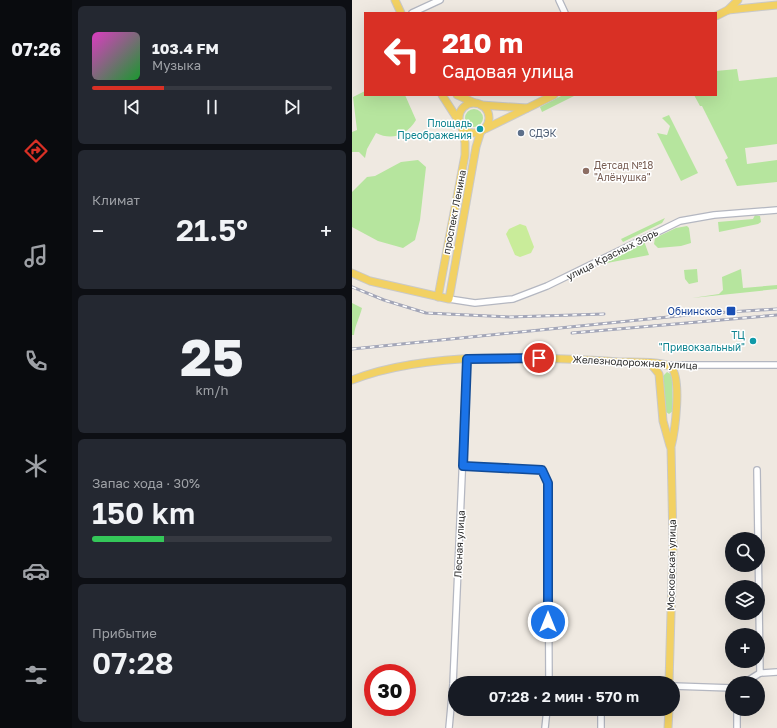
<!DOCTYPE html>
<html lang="ru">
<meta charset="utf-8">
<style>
body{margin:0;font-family:"Golos Text",sans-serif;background:#242831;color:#f1f3f6;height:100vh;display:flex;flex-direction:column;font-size:15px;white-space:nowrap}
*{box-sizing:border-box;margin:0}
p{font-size:13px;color:#9ea1a6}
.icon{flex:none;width:22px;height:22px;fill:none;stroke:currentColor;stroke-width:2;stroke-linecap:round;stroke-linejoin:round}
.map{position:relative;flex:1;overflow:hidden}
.sheet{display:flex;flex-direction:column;gap:6px;padding:6px;background:#0d0f14;width:280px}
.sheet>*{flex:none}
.banner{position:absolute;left:12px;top:12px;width:353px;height:84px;border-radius:0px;box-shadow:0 4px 16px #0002;background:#d93025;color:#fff;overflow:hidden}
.controls{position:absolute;left:373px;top:532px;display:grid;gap:8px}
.controls a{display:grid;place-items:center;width:40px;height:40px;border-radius:50%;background:#171b24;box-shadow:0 4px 16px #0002;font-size:20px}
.speed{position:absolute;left:12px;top:664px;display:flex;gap:8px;font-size:20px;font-weight:700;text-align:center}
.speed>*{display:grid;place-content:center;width:52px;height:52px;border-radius:50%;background:#171b24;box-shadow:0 4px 16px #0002;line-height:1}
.speed .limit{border:6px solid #d22;background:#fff;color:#111}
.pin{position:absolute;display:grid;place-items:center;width:34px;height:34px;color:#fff;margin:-17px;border:2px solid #fff;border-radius:50%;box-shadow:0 1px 4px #0007}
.me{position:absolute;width:44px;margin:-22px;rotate:0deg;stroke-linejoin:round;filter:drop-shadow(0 0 3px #0008)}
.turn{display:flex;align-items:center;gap:14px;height:84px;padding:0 12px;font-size:18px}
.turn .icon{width:52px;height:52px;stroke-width:2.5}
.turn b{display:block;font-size:28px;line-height:34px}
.big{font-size:30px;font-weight:600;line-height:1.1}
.sheet .tile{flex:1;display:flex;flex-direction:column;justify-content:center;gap:6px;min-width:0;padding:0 14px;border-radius:6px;background:#242831}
.sheet .dial{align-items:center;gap:0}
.dial b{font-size:52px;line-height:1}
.song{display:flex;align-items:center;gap:12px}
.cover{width:48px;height:48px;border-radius:6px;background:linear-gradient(135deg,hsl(310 70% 55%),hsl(130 70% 35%))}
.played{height:4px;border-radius:2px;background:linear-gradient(90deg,#d93025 30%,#363941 30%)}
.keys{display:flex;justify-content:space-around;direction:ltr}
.heat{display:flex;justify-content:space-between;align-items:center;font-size:22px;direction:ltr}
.charge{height:6px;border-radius:3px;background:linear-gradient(90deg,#34c759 30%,#363941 0)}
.trip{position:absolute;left:96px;top:676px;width:232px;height:40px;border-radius:20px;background:#171b24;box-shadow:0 4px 16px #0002;font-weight:600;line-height:40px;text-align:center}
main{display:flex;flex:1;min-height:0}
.menu{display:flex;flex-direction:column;width:72px;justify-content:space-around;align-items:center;background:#090b0e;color:#9ea1a6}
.menu .icon{width:28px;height:28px}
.menu .active{color:#d93025}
.menu b{font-size:18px;color:#f1f3f6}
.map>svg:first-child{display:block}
</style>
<main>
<nav class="menu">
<b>07:26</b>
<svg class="icon active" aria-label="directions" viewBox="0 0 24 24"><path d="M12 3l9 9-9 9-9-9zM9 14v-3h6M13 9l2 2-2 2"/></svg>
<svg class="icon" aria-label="music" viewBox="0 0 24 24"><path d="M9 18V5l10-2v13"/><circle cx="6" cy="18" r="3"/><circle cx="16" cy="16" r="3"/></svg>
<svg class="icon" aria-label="phone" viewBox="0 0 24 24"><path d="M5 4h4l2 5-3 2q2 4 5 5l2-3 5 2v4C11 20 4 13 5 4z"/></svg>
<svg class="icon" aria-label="climate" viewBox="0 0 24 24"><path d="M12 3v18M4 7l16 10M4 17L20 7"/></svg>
<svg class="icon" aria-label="car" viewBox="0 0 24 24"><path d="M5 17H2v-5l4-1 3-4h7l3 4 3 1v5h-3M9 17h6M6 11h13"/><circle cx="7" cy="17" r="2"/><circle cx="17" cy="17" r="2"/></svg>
<svg class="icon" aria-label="filters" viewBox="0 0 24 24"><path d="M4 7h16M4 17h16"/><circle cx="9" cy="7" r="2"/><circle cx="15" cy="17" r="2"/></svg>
</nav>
<section class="sheet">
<div class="tile">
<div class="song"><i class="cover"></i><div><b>103.4 FM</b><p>Музыка</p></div></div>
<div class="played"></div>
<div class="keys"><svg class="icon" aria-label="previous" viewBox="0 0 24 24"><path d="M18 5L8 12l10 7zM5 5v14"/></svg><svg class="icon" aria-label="pause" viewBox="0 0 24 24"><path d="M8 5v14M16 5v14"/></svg><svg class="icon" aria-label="next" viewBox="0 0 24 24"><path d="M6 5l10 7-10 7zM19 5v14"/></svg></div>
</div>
<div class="tile"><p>Климат</p>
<div class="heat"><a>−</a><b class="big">21.5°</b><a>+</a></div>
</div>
<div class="tile dial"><b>25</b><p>km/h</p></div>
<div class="tile"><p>Запас хода · 30%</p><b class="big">150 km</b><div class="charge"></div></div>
<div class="tile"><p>Прибытие</p><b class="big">07:28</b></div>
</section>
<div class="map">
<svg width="425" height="728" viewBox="0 0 425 728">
<rect width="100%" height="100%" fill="#efe9e1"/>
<g fill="#b6e59e">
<polygon points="385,69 387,81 425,77 425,144 393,148 395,164 425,160 425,182 385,186 373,160 376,158 350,106 348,106 342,95 364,95 364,71"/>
<path d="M 13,91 L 13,95 L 53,95 L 64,120 C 55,135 40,141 24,133 L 15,149 L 13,158 L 7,152 L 0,152 L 0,132 L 5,130 L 1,97 Z"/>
<polygon points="211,95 224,95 190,112 188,107"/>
<circle cx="122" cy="118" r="9"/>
<polygon points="317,115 346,173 329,181 305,133 315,135 318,126 310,118"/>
<polygon points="66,160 74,167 68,220 63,240 51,248 26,241 0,227 0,192 15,177 23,176 49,162"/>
<polygon points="403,215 408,216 409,222 406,224 367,232 366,222 401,219"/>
<polygon points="313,218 310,223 271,242 269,239"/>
<polygon points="335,226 337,228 339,243 329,246 306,248 302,244 303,238 324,228"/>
<polygon points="292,241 297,255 255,263 255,260"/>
<polygon points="345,269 346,282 337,284 333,279 332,270"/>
<polygon points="389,269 391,288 425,285 425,289 340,298 367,294 371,290 370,277"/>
<path d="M 0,303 L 10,308 C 8,317 3,325 2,335 L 0,335 Z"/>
<polygon points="315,372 320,375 321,411 317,414 314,412 311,376"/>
</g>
<polygon fill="#c9ec9a" points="168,224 174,226 182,247 179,253 168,257 163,255 154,234 157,229"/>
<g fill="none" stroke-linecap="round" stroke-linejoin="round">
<defs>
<g id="minor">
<polyline points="207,0 213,13"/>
<polyline points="60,13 88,0"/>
<polyline points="97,299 123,303 161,299 195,286 328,221 362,215 425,210"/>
<polyline points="315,365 425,365"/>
<polyline points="111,466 190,470 196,483 197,683"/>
<polyline points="405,470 408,673"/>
<polyline points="392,683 408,673 425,672"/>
<polyline points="321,686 380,688"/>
<polyline points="97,728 101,684 115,359"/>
<polyline points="193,728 195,709"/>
<polyline points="249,728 249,709"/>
<polyline points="385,728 385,709"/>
</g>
<g id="major">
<polyline points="43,0 49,13"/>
<polyline points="376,10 386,0"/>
<polyline points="364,16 376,10 425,5"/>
<polyline points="90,95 108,123"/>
<polyline points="105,95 123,103"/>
<circle cx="122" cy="118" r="15"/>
<polyline points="129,105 175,108"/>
<polyline points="133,129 202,95"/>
<polyline points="0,273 18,281 97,299 124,147 129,131"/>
<polyline points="86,297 113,155 113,143 110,127"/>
<polyline points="298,363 307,374 311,421 318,446"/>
<path d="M 0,380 C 76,350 187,357 268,362 C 281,362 309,361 319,367 C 330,379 323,431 319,447 L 321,544 L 317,683"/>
<polyline points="316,728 317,709"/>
</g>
</defs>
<use href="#minor" stroke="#b4b7c1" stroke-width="8"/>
<use href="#major" stroke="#c9c9c9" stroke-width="9"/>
<use href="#minor" stroke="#fff" stroke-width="5.5"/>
<use href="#major" stroke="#f2d163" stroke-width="7"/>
<defs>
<g id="rail">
<polyline points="0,287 32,300 74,313 158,317 252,314"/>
<polyline points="220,333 425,315"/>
<polyline points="0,349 346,314 425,309"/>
</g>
</defs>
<use href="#rail" stroke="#a3a6b8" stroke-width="3"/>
<use href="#rail" stroke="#fff" stroke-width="1.5" stroke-dasharray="4.5" stroke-linecap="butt"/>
</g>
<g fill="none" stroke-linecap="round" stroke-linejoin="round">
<defs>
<polyline id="route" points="187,358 115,359 111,466 190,470 196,483 196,622"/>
</defs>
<use href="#route" stroke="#114b97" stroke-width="10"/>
<use href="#route" stroke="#1a73e8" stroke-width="7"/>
</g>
<g fill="#0f9aa8" stroke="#fff" stroke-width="1.5">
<circle cx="128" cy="129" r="4"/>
<circle cx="401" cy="341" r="4"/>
</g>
<circle fill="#5c6f8a" stroke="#fff" stroke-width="1.5" cx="169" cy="133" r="4"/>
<circle fill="#8d6e63" stroke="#fff" stroke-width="1.5" cx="234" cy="171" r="4"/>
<rect fill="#1a4fb4" stroke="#fff" stroke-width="1.5" x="374" y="306" width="10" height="10" rx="2"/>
<g text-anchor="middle" stroke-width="3" stroke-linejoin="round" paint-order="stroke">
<g font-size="10" fill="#0d838f" stroke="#fff" text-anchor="end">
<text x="120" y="127">Площадь<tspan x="120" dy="12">Преображения</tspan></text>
<text x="393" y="339">ТЦ<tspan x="393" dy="12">"Привокзальный"</tspan></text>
</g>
<g font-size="10" fill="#4e5e75" stroke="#fff" text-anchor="start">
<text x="177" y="137">СДЭК</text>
</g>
<g font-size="10" fill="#785e54" stroke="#fff" text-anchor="start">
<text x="242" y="169">Детсад №18<tspan x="242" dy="12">"Алёнушка"</tspan></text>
</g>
<g font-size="10" fill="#2e2e2e" stroke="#fff">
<text transform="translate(102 212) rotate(-79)" y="4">проспект Ленина</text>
<text transform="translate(260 254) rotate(-27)" y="4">улица Красных Зорь</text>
<text transform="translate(283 362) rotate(3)" y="4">Железнодорожная улица</text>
<text transform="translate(107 544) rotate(-87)" y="4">Лесная улица</text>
<text transform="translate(319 565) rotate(-89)" y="4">Московская улица</text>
</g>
<g font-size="10" fill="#164399" stroke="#fff" text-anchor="end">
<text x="370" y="315">Обнинское</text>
</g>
</g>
</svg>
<div class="controls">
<a><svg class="icon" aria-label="search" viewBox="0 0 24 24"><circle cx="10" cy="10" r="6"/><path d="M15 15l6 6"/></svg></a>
<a><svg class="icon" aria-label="layers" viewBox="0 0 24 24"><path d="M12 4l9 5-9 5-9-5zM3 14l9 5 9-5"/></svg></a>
<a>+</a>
<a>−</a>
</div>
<div class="speed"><div class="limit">30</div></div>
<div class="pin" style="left:187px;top:358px;background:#d93025"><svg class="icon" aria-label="arrive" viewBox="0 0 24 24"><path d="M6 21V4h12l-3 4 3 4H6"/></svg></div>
<svg class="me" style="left:196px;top:622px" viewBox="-20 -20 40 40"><circle r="17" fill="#1a73e8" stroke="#fff" stroke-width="3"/><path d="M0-11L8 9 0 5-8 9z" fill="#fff"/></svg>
<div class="trip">07:28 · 2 мин · 570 m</div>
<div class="banner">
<div class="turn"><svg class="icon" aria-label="left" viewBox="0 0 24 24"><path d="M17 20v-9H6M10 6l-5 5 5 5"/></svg><div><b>210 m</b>Садовая улица</div></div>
</div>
</div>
</main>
